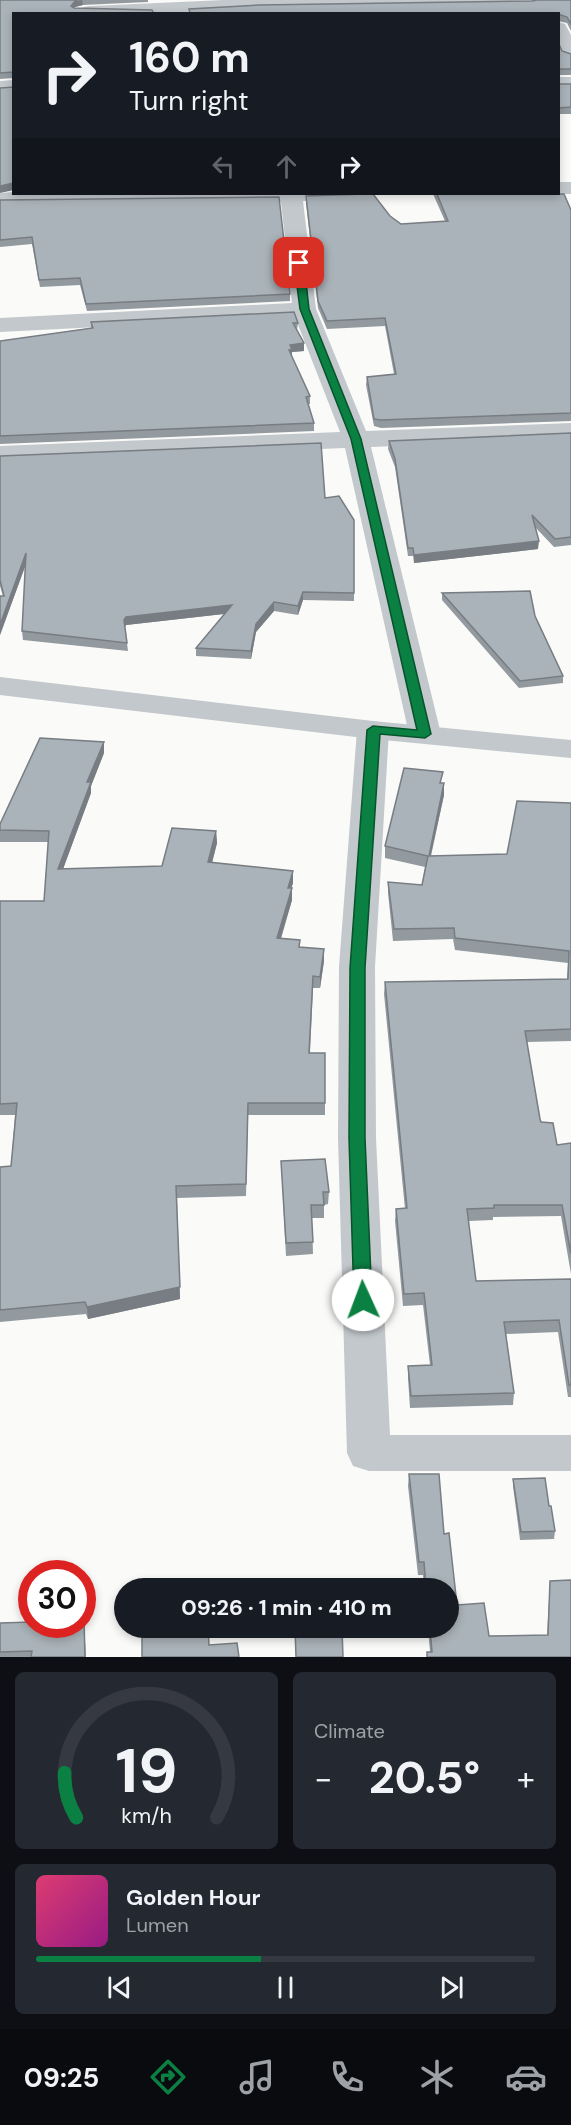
<!DOCTYPE html>
<meta charset="utf-8">
<style>
body{margin:0;font-family:"DM Sans",sans-serif;background:#242831;color:#f1f3f6;height:100vh;display:flex;flex-direction:column;font-size:22px;white-space:nowrap}
*{box-sizing:border-box;margin:0}
p{font-size:20px;color:#9ea1a6}
.icon{flex:none;width:33px;height:33px;fill:none;stroke:currentColor;stroke-width:2;stroke-linecap:round;stroke-linejoin:round}
.map{position:relative;height:1657px;overflow:hidden}
.drawer{display:flex;flex-direction:column;gap:15px;padding:15px;background:#0d0f14;flex:1}
.drawer>*{flex:none}
.guide{position:absolute;left:12px;top:12px;width:548px;height:183px;border-radius:0px;box-shadow:0 3px 9px #0003;background:#171b24;color:#f1f3f6;overflow:hidden}
.speed{position:absolute;left:18px;top:1560px;display:flex;gap:12px;font-size:30px;font-weight:700;text-align:center}
.speed>*{display:grid;place-content:center;width:78px;height:78px;border-radius:50%;background:#171b24;box-shadow:0 3px 9px #0003;line-height:1}
.speed .limit{border:9px solid #d22;background:#fff;color:#111}
.pin{position:absolute;display:grid;place-items:center;width:51px;height:51px;color:#fff;margin:-26px;border-radius:12px;box-shadow:0 3px 9px #0006}
.me{position:absolute;width:66px;margin:-33px;rotate:358deg;stroke-linejoin:round;filter:drop-shadow(0 0 4px #0008)}
.turn{display:flex;align-items:center;gap:21px;height:126px;padding:0 18px;font-size:27px}
.turn .icon{width:78px;height:78px;stroke-width:2.5}
.turn b{display:block;font-size:42px;line-height:51px}
.lanes{display:flex;align-items:center;height:57px;padding:0 18px;background:#0003;justify-content:center;gap:30px;direction:ltr}
.lanes .off{opacity:.35}
.big{font-size:45px;font-weight:700;line-height:1.1}
.drawer .card{flex:1;display:flex;flex-direction:column;justify-content:center;gap:9px;min-width:0;padding:0 21px;border-radius:9px;background:#242831}
.drawer .dial{align-items:center;gap:0}
.dial svg{height:156px;overflow:visible;fill:none;stroke:#363941;stroke-width:7;stroke-linecap:round;text-anchor:middle}
.dial text{fill:#f1f3f6;stroke:none}
.song{display:flex;align-items:center;gap:18px}
.cover{width:72px;height:72px;border-radius:9px;background:linear-gradient(135deg,hsl(340 70% 55%),hsl(310 70% 35%))}
.played{height:6px;border-radius:3px;background:linear-gradient(90deg,#0b8043 45%,#363941 45%)}
.keys{display:flex;justify-content:space-around;direction:ltr}
.heat{display:flex;justify-content:space-between;align-items:center;font-size:33px;direction:ltr}
.drawer .tiles{flex:1;display:grid;gap:15px;grid-template-columns:1fr 1fr}
.card:last-child{grid-column:span 2}
.trip{position:absolute;left:114px;top:1578px;width:345px;height:60px;border-radius:30px;background:#171b24;box-shadow:0 3px 9px #0003;font-weight:700;line-height:60px;text-align:center}
.dock{display:flex;height:96px;justify-content:space-around;align-items:center;background:#090b0e;color:#9ea1a6}
.dock .icon{width:42px;height:42px}
.dock .on{color:#0b8043}
.dock b{font-size:27px;color:#f1f3f6}
.map>svg:first-child{display:block}
</style>
<div class="map">
<svg width="571" height="1657" viewBox="0 0 571 1657">
<rect width="100%" height="100%" fill="#fafaf8"/>
<g fill="none" stroke-linecap="round" stroke-linejoin="round">
<g fill="#c3c8cc" fill-rule="evenodd">
<polygon points="224,0 541,0 538,4 532,5 83,14 81,11 84,7 90,6"/>
<polygon points="558,22 565,24 571,35 571,58 564,56 558,45"/>
<rect x="558" y="77" width="13" height="12"/>
<polygon points="14,80 14,92 0,93 0,81"/>
<polygon points="558,182 571,182 571,194 554,194 558,194"/>
<polygon points="14,192 367,194 365,199 357,200 303,201 316,309 366,431 571,423 571,439 371,447 441,734 436,741 425,743 414,741 409,734 345,448 0,462 0,446 340,432 295,317 0,332 0,318 292,303 281,202 0,205 0,193"/>
<polygon points="373,721 384,723 389,730 375,967 376,1138 390,1435 571,1435 571,1471 369,1471 353,1466 347,1453 338,1138 339,967 357,730 362,723"/>
</g>
<polygon fill="#c3c8cc" fill-rule="evenodd" points="0,677 373,721 571,740 571,758 373,739 0,695"/>
</g>
<g fill="#929a9f">
<polygon points="0,0 148,0 148,2 83,5 75,7 74,8 14,14 14,78 0,79"/>
<polygon points="571,0 571,31 567,23 558,21 558,14 190,14 189,9"/>
<polygon points="558,42 562,51 571,54 571,75 558,75"/>
<rect x="558" y="84" width="13" height="30"/>
<polygon points="433,194 564,194 571,210 571,421 381,428 374,426 366,385 367,377 394,374 385,326 327,329 318,308 306,203 306,196 390,216 401,224 445,221"/>
<polygon points="0,200 290,294 290,301 87,311 80,285 40,287 32,244 0,247"/>
<polygon points="91,322 298,323 297,330 304,351 292,352 292,357 310,396 310,404 308,404 314,423 314,431 0,444 0,341 91,328"/>
<polygon points="571,433 571,545 554,547 535,527 538,549 414,563 413,556 408,556 395,467 388,449 389,441"/>
<polygon points="0,456 325,498 354,520 354,601 303,600 298,615 274,611 256,632 251,659 196,656 196,648 224,614 126,625 125,627 128,651 23,640 22,631 26,564 0,635 3,596 0,586"/>
<polygon points="442,593 535,616 563,676 563,683 519,688 442,600"/>
<polygon points="104,753 91,786 91,793 63,869 162,866 216,831 217,843 212,863 293,883 291,888 292,900 281,939 300,947 324,961 320,988 313,988 310,1053 325,1053 325,1115 248,1115 246,1196 177,1198 180,1299 88,1319 86,1314 0,1322 0,1167 11,1166 15,1115 0,1115 0,901 44,901 48,842 0,842 0,824"/>
<polygon points="442,783 444,795 431,856 507,854 571,803 571,1041 527,1042 540,1119 557,1145 571,1143 571,1274 561,1216 493,1217 493,1220 468,1221 476,1281 571,1279 571,1397 568,1397 558,1332 506,1334 514,1393 513,1405 410,1408 408,1378 408,1366 430,1365 423,1305 403,1306 395,1221 396,1209 405,1209 384,994 385,982 567,979 568,963 455,950 453,939 393,941 388,893 388,882 422,885 425,867 385,858 385,846"/>
<polygon points="281,1161 329,1192 328,1204 324,1205 324,1218 312,1218 313,1254 286,1256"/>
<polygon points="409,1474 444,1534 457,1605 489,1636 547,1635 550,1581 571,1657 427,1657 427,1652 430,1652 428,1628 448,1628 448,1588 424,1588 423,1575 418,1575 408,1486"/>
<polygon points="513,1479 549,1506 555,1531 554,1539 520,1540 513,1486"/>
<polygon points="84,1620 86,1657 0,1657 0,1623"/>
</g>
<g fill="#777d82">
<polygon points="82,0 83,5 75,7 72,12 71,6 75,1"/>
<polygon points="13,183 14,190 0,193 0,186"/>
<polygon points="304,343 304,351 292,352 292,357 289,350 290,345"/>
<polygon points="539,541 538,549 414,563 414,555"/>
<polygon points="26,553 27,561 0,635 0,625"/>
<polygon points="303,592 303,600 298,615 298,606"/>
<polygon points="274,602 274,611 256,632 251,659 251,651 256,624"/>
<polygon points="232,605 232,613 126,625 124,628 124,620 126,617"/>
<polygon points="104,742 104,753 91,786 91,793 59,880 58,869 87,782"/>
<polygon points="444,783 444,795 428,867 429,856"/>
<polygon points="216,831 217,843 209,874 208,862"/>
<polygon points="293,871 293,883 288,899 288,888"/>
<polygon points="292,888 292,900 277,950 277,938"/>
<polygon points="324,949 324,961 320,988 320,977"/>
<polygon points="176,1186 180,1299 88,1319 87,1307"/>
</g>
<g fill="#aab3b9" stroke="#777d82" stroke-width="1.5">
<polygon points="0,0 77,0 75,1 71,6 74,8 152,10 154,14 14,14 14,72 0,73"/>
<polygon points="537,0 571,0 571,24 567,17 558,14 190,14 189,9 259,5 532,1"/>
<polygon points="558,42 562,51 571,54 571,69 558,69"/>
<polygon points="558,84 571,84 571,107 558,108"/>
<polygon points="14,87 14,183 0,186 0,88"/>
<polygon points="365,194 373,194 390,216 401,224 448,221 437,194 564,194 571,210 571,413 381,420 374,419 367,377 396,374 385,318 327,321 318,301 306,196"/>
<polygon points="279,197 290,294 86,304 80,278 39,280 32,237 0,240 0,200"/>
<polygon points="294,312 298,323 293,323 304,343 290,345 292,349 289,350 310,396 306,397 314,423 0,436 0,341 93,328 91,322"/>
<polygon points="571,433 571,537 555,539 532,515 539,541 414,555 413,548 408,548 395,459 389,441"/>
<polygon points="321,443 325,498 339,496 354,520 354,593 303,592 298,606 274,602 256,624 251,651 196,648 232,605 126,617 124,620 127,643 22,631 26,553 0,625 0,596 4,596 0,580 0,456"/>
<polygon points="530,591 535,616 563,676 520,681 442,593"/>
<polygon points="40,738 104,742 87,782 91,782 58,869 162,866 172,828 216,831 208,862 293,871 288,888 292,888 277,938 300,940 299,947 324,949 320,977 313,976 309,1053 325,1053 325,1103 248,1103 246,1184 176,1186 180,1287 87,1307 85,1302 0,1310 0,1167 11,1166 17,1103 0,1104 0,901 44,901 49,831 0,830 0,824"/>
<polygon points="404,768 443,772 440,783 444,783 429,856 507,854 517,801 571,803 571,1029 525,1031 540,1119 541,1122 553,1123 557,1145 571,1143 571,1254 562,1205 494,1205 494,1208 467,1209 476,1281 571,1279 571,1385 569,1385 559,1320 504,1322 514,1393 411,1396 408,1366 432,1365 424,1293 404,1294 396,1209 407,1208 385,982 568,979 569,951 455,938 454,928 394,929 388,882 422,885 428,856 385,846"/>
<polygon points="325,1159 329,1192 323,1192 324,1205 311,1205 313,1242 286,1243 281,1161"/>
<polygon points="409,1474 439,1474 444,1534 449,1533 457,1605 484,1603 489,1636 548,1635 550,1581 571,1580 571,1657 427,1657 427,1652 432,1652 430,1628 448,1628 448,1588 426,1588 424,1562 419,1562"/>
<polygon points="545,1478 549,1506 551,1506 555,1531 521,1532 513,1479"/>
<polygon points="82,1620 84,1620 85,1657 31,1657 32,1651 0,1652 0,1623 32,1622 32,1624 82,1624"/>
<polygon points="142,1628 208,1628 209,1645 237,1643 239,1657 142,1657"/>
<polygon points="295,1628 342,1628 343,1657 296,1657"/>
</g>
<polygon fill="#0b8043" stroke="#07532c" stroke-width="1.5" points="299,260 304,263 309,309 361,439 431,734 425,738 380,734 365,968 365,1138 372,1300 369,1304 363,1306 357,1304 354,1300 349,1138 350,968 367,730 373,726 417,730 351,439 300,309 294,263"/>
</svg>
<div class="speed"><div class="limit">30</div></div>
<div class="pin" style="left:299px;top:263px;background:#d93025"><svg class="icon" aria-label="arrive" viewBox="0 0 24 24"><path d="M6 21V4h12l-3 4 3 4H6"/></svg></div>
<svg class="me" style="left:363px;top:1300px" viewBox="-20 -20 40 40"><circle r="19" fill="#fff"/><path d="M0-13L10 11 0 6-10 11z" fill="#0b8043"/></svg>
<div class="trip">09:26 · 1 min · 410 m</div>
<div class="guide">
<div class="turn"><svg class="icon" aria-label="right" viewBox="0 0 24 24"><path d="M7 20v-9h11M14 6l5 5-5 5"/></svg><div><b>160 m</b>Turn right</div></div>
<div class="lanes"><svg class="icon off" aria-label="left" viewBox="0 0 24 24"><path d="M17 20v-9H6M10 6l-5 5 5 5"/></svg><svg class="icon off" aria-label="ahead" viewBox="0 0 24 24"><path d="M12 20V5M6 11l6-6 6 6"/></svg><svg class="icon" aria-label="right" viewBox="0 0 24 24"><path d="M7 20v-9h11M14 6l5 5-5 5"/></svg></div>
</div>
</div>
<section class="drawer">
<div class="tiles">
<div class="card dial"><svg viewBox="0 0 100 80">
<path d="M14 69A42 42 0 1 1 86 69"/>
<path d="M14 69A42 42 0 0 1 8 46" stroke="#0b8043"/>
<text x="50" y="56" font-size="32" font-weight="700">19</text>
<text x="50" y="72" font-size="11">km/h</text>
</svg></div>
<div class="card"><p>Climate</p>
<div class="heat"><a>−</a><b class="big">20.5°</b><a>+</a></div>
</div>
<div class="card">
<div class="song"><i class="cover"></i><div><b>Golden Hour</b><p>Lumen</p></div></div>
<div class="played"></div>
<div class="keys"><svg class="icon" aria-label="previous" viewBox="0 0 24 24"><path d="M18 5L8 12l10 7zM5 5v14"/></svg><svg class="icon" aria-label="pause" viewBox="0 0 24 24"><path d="M8 5v14M16 5v14"/></svg><svg class="icon" aria-label="next" viewBox="0 0 24 24"><path d="M6 5l10 7-10 7zM19 5v14"/></svg></div>
</div>
</div>
</section>
<nav class="dock">
<b>09:25</b>
<svg class="icon on" aria-label="directions" viewBox="0 0 24 24"><path d="M12 3l9 9-9 9-9-9zM9 14v-3h6M13 9l2 2-2 2"/></svg>
<svg class="icon" aria-label="music" viewBox="0 0 24 24"><path d="M9 18V5l10-2v13"/><circle cx="6" cy="18" r="3"/><circle cx="16" cy="16" r="3"/></svg>
<svg class="icon" aria-label="phone" viewBox="0 0 24 24"><path d="M5 4h4l2 5-3 2q2 4 5 5l2-3 5 2v4C11 20 4 13 5 4z"/></svg>
<svg class="icon" aria-label="climate" viewBox="0 0 24 24"><path d="M12 3v18M4 7l16 10M4 17L20 7"/></svg>
<svg class="icon" aria-label="car" viewBox="0 0 24 24"><path d="M5 17H2v-5l4-1 3-4h7l3 4 3 1v5h-3M9 17h6M6 11h13"/><circle cx="7" cy="17" r="2"/><circle cx="17" cy="17" r="2"/></svg>
</nav>
